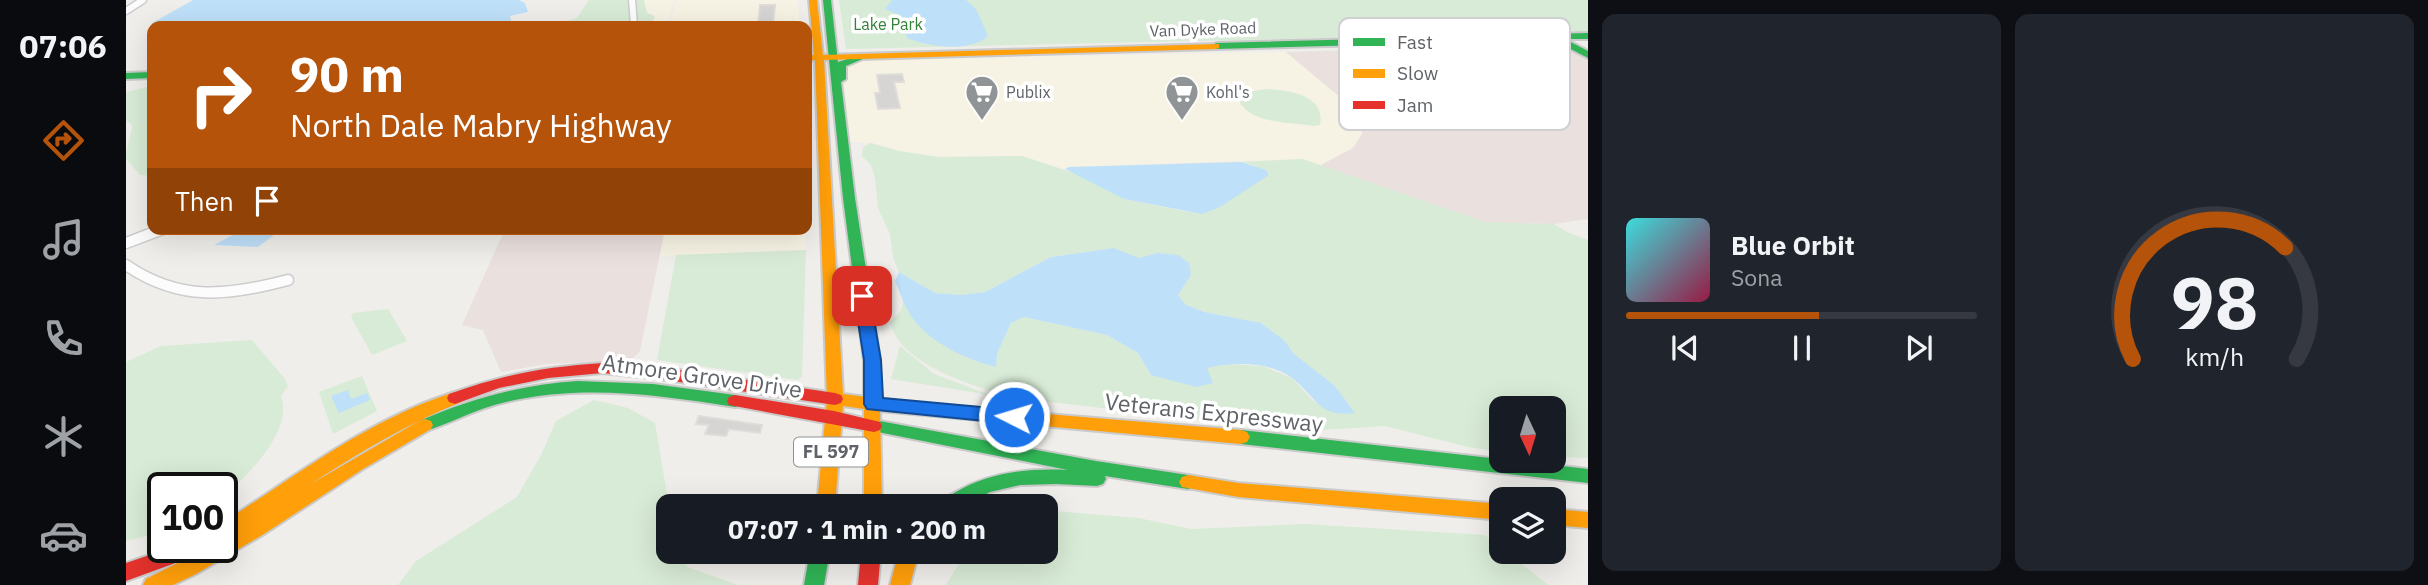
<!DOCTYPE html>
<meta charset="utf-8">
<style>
body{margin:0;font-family:"IBM Plex Sans",sans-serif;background:#20242c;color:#f1f3f6;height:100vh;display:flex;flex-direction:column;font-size:26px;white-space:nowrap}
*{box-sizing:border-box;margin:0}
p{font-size:23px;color:#9ea1a6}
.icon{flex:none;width:38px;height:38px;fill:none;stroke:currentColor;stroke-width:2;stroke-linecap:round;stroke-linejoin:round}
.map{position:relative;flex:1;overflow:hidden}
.side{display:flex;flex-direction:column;gap:14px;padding:14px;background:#0d0f14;width:840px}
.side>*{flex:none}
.guide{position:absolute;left:21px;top:21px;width:665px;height:214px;border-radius:14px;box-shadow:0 7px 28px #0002;background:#b45309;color:#fff;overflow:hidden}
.needle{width:46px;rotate:176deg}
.tools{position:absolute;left:1363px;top:396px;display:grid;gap:14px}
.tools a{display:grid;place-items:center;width:77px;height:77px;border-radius:14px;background:#171b24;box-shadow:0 7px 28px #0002;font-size:35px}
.speed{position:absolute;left:21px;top:472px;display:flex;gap:14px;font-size:35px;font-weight:700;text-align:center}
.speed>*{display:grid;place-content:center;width:91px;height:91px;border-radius:50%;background:#171b24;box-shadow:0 7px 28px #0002;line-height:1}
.speed .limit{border:4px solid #111;border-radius:10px;background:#fff;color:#111}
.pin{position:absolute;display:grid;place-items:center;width:60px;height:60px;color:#fff;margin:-30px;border-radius:14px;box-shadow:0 4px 10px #0006}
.me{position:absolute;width:77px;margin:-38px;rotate:275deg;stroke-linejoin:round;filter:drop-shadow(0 0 5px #0008)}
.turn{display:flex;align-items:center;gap:24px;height:147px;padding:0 28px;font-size:32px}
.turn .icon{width:91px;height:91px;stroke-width:2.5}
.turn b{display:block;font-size:49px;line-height:60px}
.then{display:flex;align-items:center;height:66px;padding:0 28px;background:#0003;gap:14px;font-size:26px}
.side .card{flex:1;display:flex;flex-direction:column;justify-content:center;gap:10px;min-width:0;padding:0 24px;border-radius:14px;background:#20242c}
.side .dial{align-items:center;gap:0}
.dial svg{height:182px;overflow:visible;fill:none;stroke:#363941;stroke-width:7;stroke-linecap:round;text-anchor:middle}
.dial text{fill:#f1f3f6;stroke:none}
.song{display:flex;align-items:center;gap:21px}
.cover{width:84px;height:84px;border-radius:10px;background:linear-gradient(135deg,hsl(180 70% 55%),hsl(340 70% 35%))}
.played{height:7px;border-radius:4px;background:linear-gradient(90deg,#b45309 55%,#363941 55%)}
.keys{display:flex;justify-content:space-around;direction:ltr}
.side .tiles{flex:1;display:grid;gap:14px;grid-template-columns:repeat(2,1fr)}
.trip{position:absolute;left:530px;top:494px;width:402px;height:70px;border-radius:14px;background:#171b24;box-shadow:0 7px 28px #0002;font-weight:700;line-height:70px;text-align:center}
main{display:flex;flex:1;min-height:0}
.dock{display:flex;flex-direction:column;width:126px;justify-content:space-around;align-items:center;background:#090b0e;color:#9ea1a6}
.dock .icon{width:49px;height:49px}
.dock .current{color:#b45309}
.dock b{font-size:32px;color:#f1f3f6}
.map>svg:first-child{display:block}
</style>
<main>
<nav class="dock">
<b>07:06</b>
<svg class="icon current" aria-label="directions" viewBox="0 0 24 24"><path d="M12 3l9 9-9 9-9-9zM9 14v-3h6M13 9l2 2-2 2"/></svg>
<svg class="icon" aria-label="music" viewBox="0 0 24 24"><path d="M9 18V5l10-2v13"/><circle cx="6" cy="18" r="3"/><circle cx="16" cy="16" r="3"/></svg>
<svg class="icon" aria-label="phone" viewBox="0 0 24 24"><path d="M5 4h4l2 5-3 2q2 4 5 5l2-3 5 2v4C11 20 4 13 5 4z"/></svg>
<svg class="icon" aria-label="climate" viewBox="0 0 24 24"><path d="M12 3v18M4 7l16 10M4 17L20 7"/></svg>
<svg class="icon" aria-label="car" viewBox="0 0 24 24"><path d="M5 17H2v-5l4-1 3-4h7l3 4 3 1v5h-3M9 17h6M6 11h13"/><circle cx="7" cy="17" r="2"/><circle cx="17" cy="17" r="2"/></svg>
</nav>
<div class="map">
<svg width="1462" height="585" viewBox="0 0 1462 585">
<rect width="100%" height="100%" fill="#efeeea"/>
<g fill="#f7f3e4">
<polygon points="518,0 548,0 541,26 524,26 528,19 521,13"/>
<polygon points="550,0 672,0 673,26 669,26 667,14 666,26 543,26"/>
<polygon points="1160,52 1227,108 1234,119 1236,134 1227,148 1193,166 1177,159 943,167 939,169 896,156 813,157 773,151 745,143 719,141 719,100 715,69 731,60"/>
<polygon points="539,229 679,229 680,250 534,256"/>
</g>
<g fill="#eae0de">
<polygon points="1426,44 1435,45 1462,59 1462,219 1428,224 1359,222 1193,166 1227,148 1236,134 1234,119 1227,108 1160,52"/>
<polygon points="379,229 539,229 514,351 505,360 420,364 375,372 357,330 336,325"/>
</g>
<g fill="#d8ebd6">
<polygon points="463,0 503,0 505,25 510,25 509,0 518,0 521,13 529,16 524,26 425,26 451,18"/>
<polygon points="713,0 1462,0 1462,32 720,49"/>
<path d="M 26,86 L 26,176 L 14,175 L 0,159 C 0,145 5,137 6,125 L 0,120 L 0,92 Z"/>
<path d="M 1141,89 C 1163,90 1200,95 1194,125 L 1188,126 C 1165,122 1127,124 1114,103 L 1120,92 Z"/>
<path d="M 745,143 L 773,151 L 813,157 L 896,156 L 956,176 L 998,199 L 1062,212 L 1113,193 L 1143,175 L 1127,165 L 1115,162 L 1177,159 L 1359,222 L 1428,224 L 1441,232 L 1462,240 L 1462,458 L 1428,457 L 1428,408 L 1376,408 L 1375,452 L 1342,447 L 1259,426 L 1180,431 L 888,398 C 851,387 773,365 764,322 L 775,311 L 777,299 C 793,332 834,359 870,366 L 871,354 L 885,323 L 898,317 L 981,335 L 1012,353 L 1025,375 L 1101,364 L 1136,366 L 1166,378 L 1187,401 L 1229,413 L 1168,354 L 1158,340 L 1135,323 L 1080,312 L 1060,305 L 1052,295 L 1065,274 L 1031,253 L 1013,258 L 988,248 L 925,257 L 859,292 L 835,295 L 809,293 L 773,272 L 767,257 L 764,234 L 752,208 L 749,178 L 745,165 L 736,156 L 737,147 Z"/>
<polygon points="680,250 676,377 672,380 531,360 550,255"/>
<polygon points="262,309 281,341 246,355 225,317 227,313"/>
<path d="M 126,340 L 159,379 L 162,386 L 155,396 C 168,431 121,476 96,498 L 96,488 L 37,488 L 37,532 L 0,541 L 0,362 L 35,346 Z"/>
<polygon points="774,346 808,374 864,395 765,379"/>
<polygon points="236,376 251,411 207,434 193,392"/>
<polygon points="468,400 502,408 529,423 543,506 542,551 556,551 561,567 612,585 272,585 290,561 391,497 415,455 430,421"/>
<polygon points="929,511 1012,518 1066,529 1179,524 1359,535 1375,548 1376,551 1379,551 1422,585 820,585 835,560 846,551 920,551 921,513"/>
</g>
<g fill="#bfe0f9">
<polygon points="67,0 393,0 399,3 402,12 384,16 385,21 393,26 28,26 26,23"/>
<path d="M 766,0 L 840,0 L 850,9 L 862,36 C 843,53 804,47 781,38 L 776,16 L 759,9 Z"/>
<polygon points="1115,162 1140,170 1143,175 1094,207 1076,214 998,199 939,169 943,167"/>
<polygon points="118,229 200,229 148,235 132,247 88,245"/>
<path d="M 988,248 L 1013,258 L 1031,253 L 1052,255 L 1063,263 L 1065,275 L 1052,295 L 1060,305 L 1079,312 L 1135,323 L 1158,340 L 1168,354 L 1209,386 L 1229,413 C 1192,418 1191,397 1166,378 C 1143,361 1108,362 1081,368 L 1087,383 L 1070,387 L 1025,375 L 1012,353 L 981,335 L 898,317 L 885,323 L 871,354 L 870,367 C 841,360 802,342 785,316 C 778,306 774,292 769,281 L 773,272 L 809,293 L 835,295 L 859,292 L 925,257 Z"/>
<polygon points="222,390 225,399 241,393 244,400 213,413 205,396"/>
</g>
<g fill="#d6d5d3" stroke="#deddd9" stroke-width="2">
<polygon points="634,5 649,5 647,26 632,26"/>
<polygon points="776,74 778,82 768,82 774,108 752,109 749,93 754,93 751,75"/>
<polygon points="573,416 636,425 634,433 603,429 600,436 579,434 583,425 570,424"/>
</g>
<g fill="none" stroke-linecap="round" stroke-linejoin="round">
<defs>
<g id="street-far1">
<polyline points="506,0 508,24"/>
<polyline points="0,11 17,0"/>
</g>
<g id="street">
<polyline points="0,243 37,229"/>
<path d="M 0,265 C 54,302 102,296 162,280"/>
</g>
<g id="fast">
<polygon points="697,0 705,0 712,62 734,55 739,58 720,66 720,79 715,82 729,198 754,360 754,407 752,411 746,413 740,411 738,407 738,360 717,198"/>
<polygon points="1462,33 1462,39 1439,39 1462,51 1462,58 1427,40 1090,49 1086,46 1090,43"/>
<polygon points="26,72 26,78 0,79 0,73"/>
<path d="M 452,381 L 527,384 L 609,395 L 615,397 L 617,401 L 615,405 L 609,407 C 533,395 456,384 380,402 C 351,408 326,423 299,431 L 293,429 L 291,425 L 293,421 C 347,398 394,385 452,381 Z"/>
<path d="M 748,420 L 970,461 L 1062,475 L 1068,477 L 1071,482 L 1068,487 L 1062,489 L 979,476 L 980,479 L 977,484 L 971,486 L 930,484 L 894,485 L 864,492 L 838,506 L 813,506 C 816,499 823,496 830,492 C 864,472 903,468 942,470 L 742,430 L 740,426 L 742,422 Z"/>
<polygon points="1115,430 1462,469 1462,483 1115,444 1109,442 1106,437 1109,432"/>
<polygon points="684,551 704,551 698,585 678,585"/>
</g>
<g id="slow">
<polygon points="683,0 691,0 697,55 1093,44 1093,48 1090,49 698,60 717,394 788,403 1115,430 1121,432 1124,437 1121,442 1115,444 754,411 756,506 738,506 738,409 717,406 709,506 691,506 701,399 689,60 681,61 681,55 688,55"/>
<path d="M 329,392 L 335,394 L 337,398 L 335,402 C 281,424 232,453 183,485 L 293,421 L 299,419 L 305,421 L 307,425 L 305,429 L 237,469 L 138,534 L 70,574 L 47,585 L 17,585 L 20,579 L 81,548 L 96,548 L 96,523 C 170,476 244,418 329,392 Z"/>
<polygon points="1062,475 1112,483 1376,504 1376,520 1112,497 1056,487 1053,482 1056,477"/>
<polygon points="1428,509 1462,512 1462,528 1428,525"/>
<polygon points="773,551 793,551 784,585 764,585"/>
</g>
<g id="jam">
<path d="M 477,363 L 527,366 L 709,393 L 715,395 L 717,399 L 715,403 L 709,405 L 527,378 L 477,373 L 422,378 L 373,388 L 329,404 L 323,402 L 321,398 L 323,394 C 379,374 418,367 477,363 Z"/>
<polygon points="609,395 708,411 754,422 756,426 754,430 748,432 603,405 601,401 603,397"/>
<polygon points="44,548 77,548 74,554 0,581 0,563"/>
<polygon points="735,551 755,551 752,585 732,585"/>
</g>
</defs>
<use href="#street-far1" stroke="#cbcccc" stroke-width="9"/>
<use href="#street" stroke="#cbcccc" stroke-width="13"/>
<use href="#fast" stroke="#cacacb" stroke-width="4"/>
<use href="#slow" stroke="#cacacb" stroke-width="4"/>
<use href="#jam" stroke="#cacacb" stroke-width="4"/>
<use href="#street-far1" stroke="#fdfcfc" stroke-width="6"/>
<use href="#street" stroke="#fdfcfc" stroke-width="10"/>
<use href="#fast" fill="#30b455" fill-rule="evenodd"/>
<use href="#slow" fill="#ff9f0a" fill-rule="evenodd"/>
<use href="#jam" fill="#e5322d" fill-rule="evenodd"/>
</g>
<polygon fill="#1a73e8" stroke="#114b97" stroke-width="2" points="736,291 744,296 755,360 757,398 888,410 895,412 898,417 895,422 888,424 741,409 738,404 738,360 728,296"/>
<defs>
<symbol id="supermarket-pin" viewBox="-11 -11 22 30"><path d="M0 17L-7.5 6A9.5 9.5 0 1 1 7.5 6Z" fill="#919496" stroke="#fff"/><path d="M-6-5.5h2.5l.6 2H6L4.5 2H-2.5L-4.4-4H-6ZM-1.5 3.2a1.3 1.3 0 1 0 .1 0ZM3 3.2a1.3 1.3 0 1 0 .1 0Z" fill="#fff"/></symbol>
</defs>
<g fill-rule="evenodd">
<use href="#supermarket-pin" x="837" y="73" width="38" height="52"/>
<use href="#supermarket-pin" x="1037" y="73" width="38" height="52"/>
</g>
<g text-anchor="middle" stroke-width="7" stroke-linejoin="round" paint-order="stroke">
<g font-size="16" fill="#348238" stroke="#fff">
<text x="762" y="30">Lake Park</text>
</g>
<g font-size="16" fill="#5f6368" stroke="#fff">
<text transform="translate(1077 29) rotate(-2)" y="6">Van Dyke Road</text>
</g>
<g font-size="16" fill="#5f6368" stroke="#fff" text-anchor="start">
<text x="880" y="98">Publix</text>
<text x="1080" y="98">Kohl's</text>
</g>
<rect fill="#fff" stroke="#8f9295" stroke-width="2" x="668" y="437.5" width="74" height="29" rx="5"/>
<g font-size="18" font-weight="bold" fill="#5f6368">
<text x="705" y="458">FL 597</text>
</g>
<g font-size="23" fill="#5f6368" stroke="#fff">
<text transform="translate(576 376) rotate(8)" y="8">Atmore Grove Drive</text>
<text transform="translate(1088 413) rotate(6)" y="8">Veterans Expressway</text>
</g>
</g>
<rect x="1213" y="18" width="231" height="112" rx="10" fill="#fff" stroke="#cfd0d2" stroke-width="2"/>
<rect x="1227" y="38" width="32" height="8" fill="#30b455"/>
<rect x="1227" y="69" width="32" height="9" fill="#ff9f0a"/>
<rect x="1227" y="101" width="32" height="8" fill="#e5322d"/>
<g font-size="19" fill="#5f6368">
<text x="1271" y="49">Fast</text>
<text x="1271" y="80">Slow</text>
<text x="1271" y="112">Jam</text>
</g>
</svg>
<div class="tools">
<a><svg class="needle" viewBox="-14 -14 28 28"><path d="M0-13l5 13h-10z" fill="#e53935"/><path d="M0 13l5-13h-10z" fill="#9ea1a6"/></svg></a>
<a><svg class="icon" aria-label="layers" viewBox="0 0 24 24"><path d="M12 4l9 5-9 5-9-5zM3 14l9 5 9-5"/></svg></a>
</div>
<div class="speed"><div class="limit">100</div></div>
<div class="pin" style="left:736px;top:296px;background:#d93025"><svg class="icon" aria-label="arrive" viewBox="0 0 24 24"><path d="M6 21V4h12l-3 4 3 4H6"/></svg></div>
<svg class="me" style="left:888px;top:417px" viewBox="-20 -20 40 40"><circle r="17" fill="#1a73e8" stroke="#fff" stroke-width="3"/><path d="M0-11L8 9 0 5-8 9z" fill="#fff"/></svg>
<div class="trip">07:07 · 1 min · 200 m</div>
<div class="guide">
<div class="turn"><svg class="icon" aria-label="right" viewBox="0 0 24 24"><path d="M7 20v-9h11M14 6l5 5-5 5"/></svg><div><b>90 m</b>North Dale Mabry Highway</div></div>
<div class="then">Then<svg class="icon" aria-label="arrive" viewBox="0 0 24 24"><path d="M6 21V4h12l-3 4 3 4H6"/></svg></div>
</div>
</div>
<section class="side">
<div class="tiles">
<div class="card">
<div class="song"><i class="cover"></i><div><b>Blue Orbit</b><p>Sona</p></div></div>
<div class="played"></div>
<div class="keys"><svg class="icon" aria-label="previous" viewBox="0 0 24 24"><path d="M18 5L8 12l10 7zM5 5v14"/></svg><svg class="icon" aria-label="pause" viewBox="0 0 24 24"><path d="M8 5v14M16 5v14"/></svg><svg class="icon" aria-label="next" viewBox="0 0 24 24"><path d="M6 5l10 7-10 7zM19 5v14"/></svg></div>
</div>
<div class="card dial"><svg viewBox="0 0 100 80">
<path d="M14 69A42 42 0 1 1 86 69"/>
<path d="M14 69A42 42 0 0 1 81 20" stroke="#b45309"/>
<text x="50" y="56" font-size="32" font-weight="700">98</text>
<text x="50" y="72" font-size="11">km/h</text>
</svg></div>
</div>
</section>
</main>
